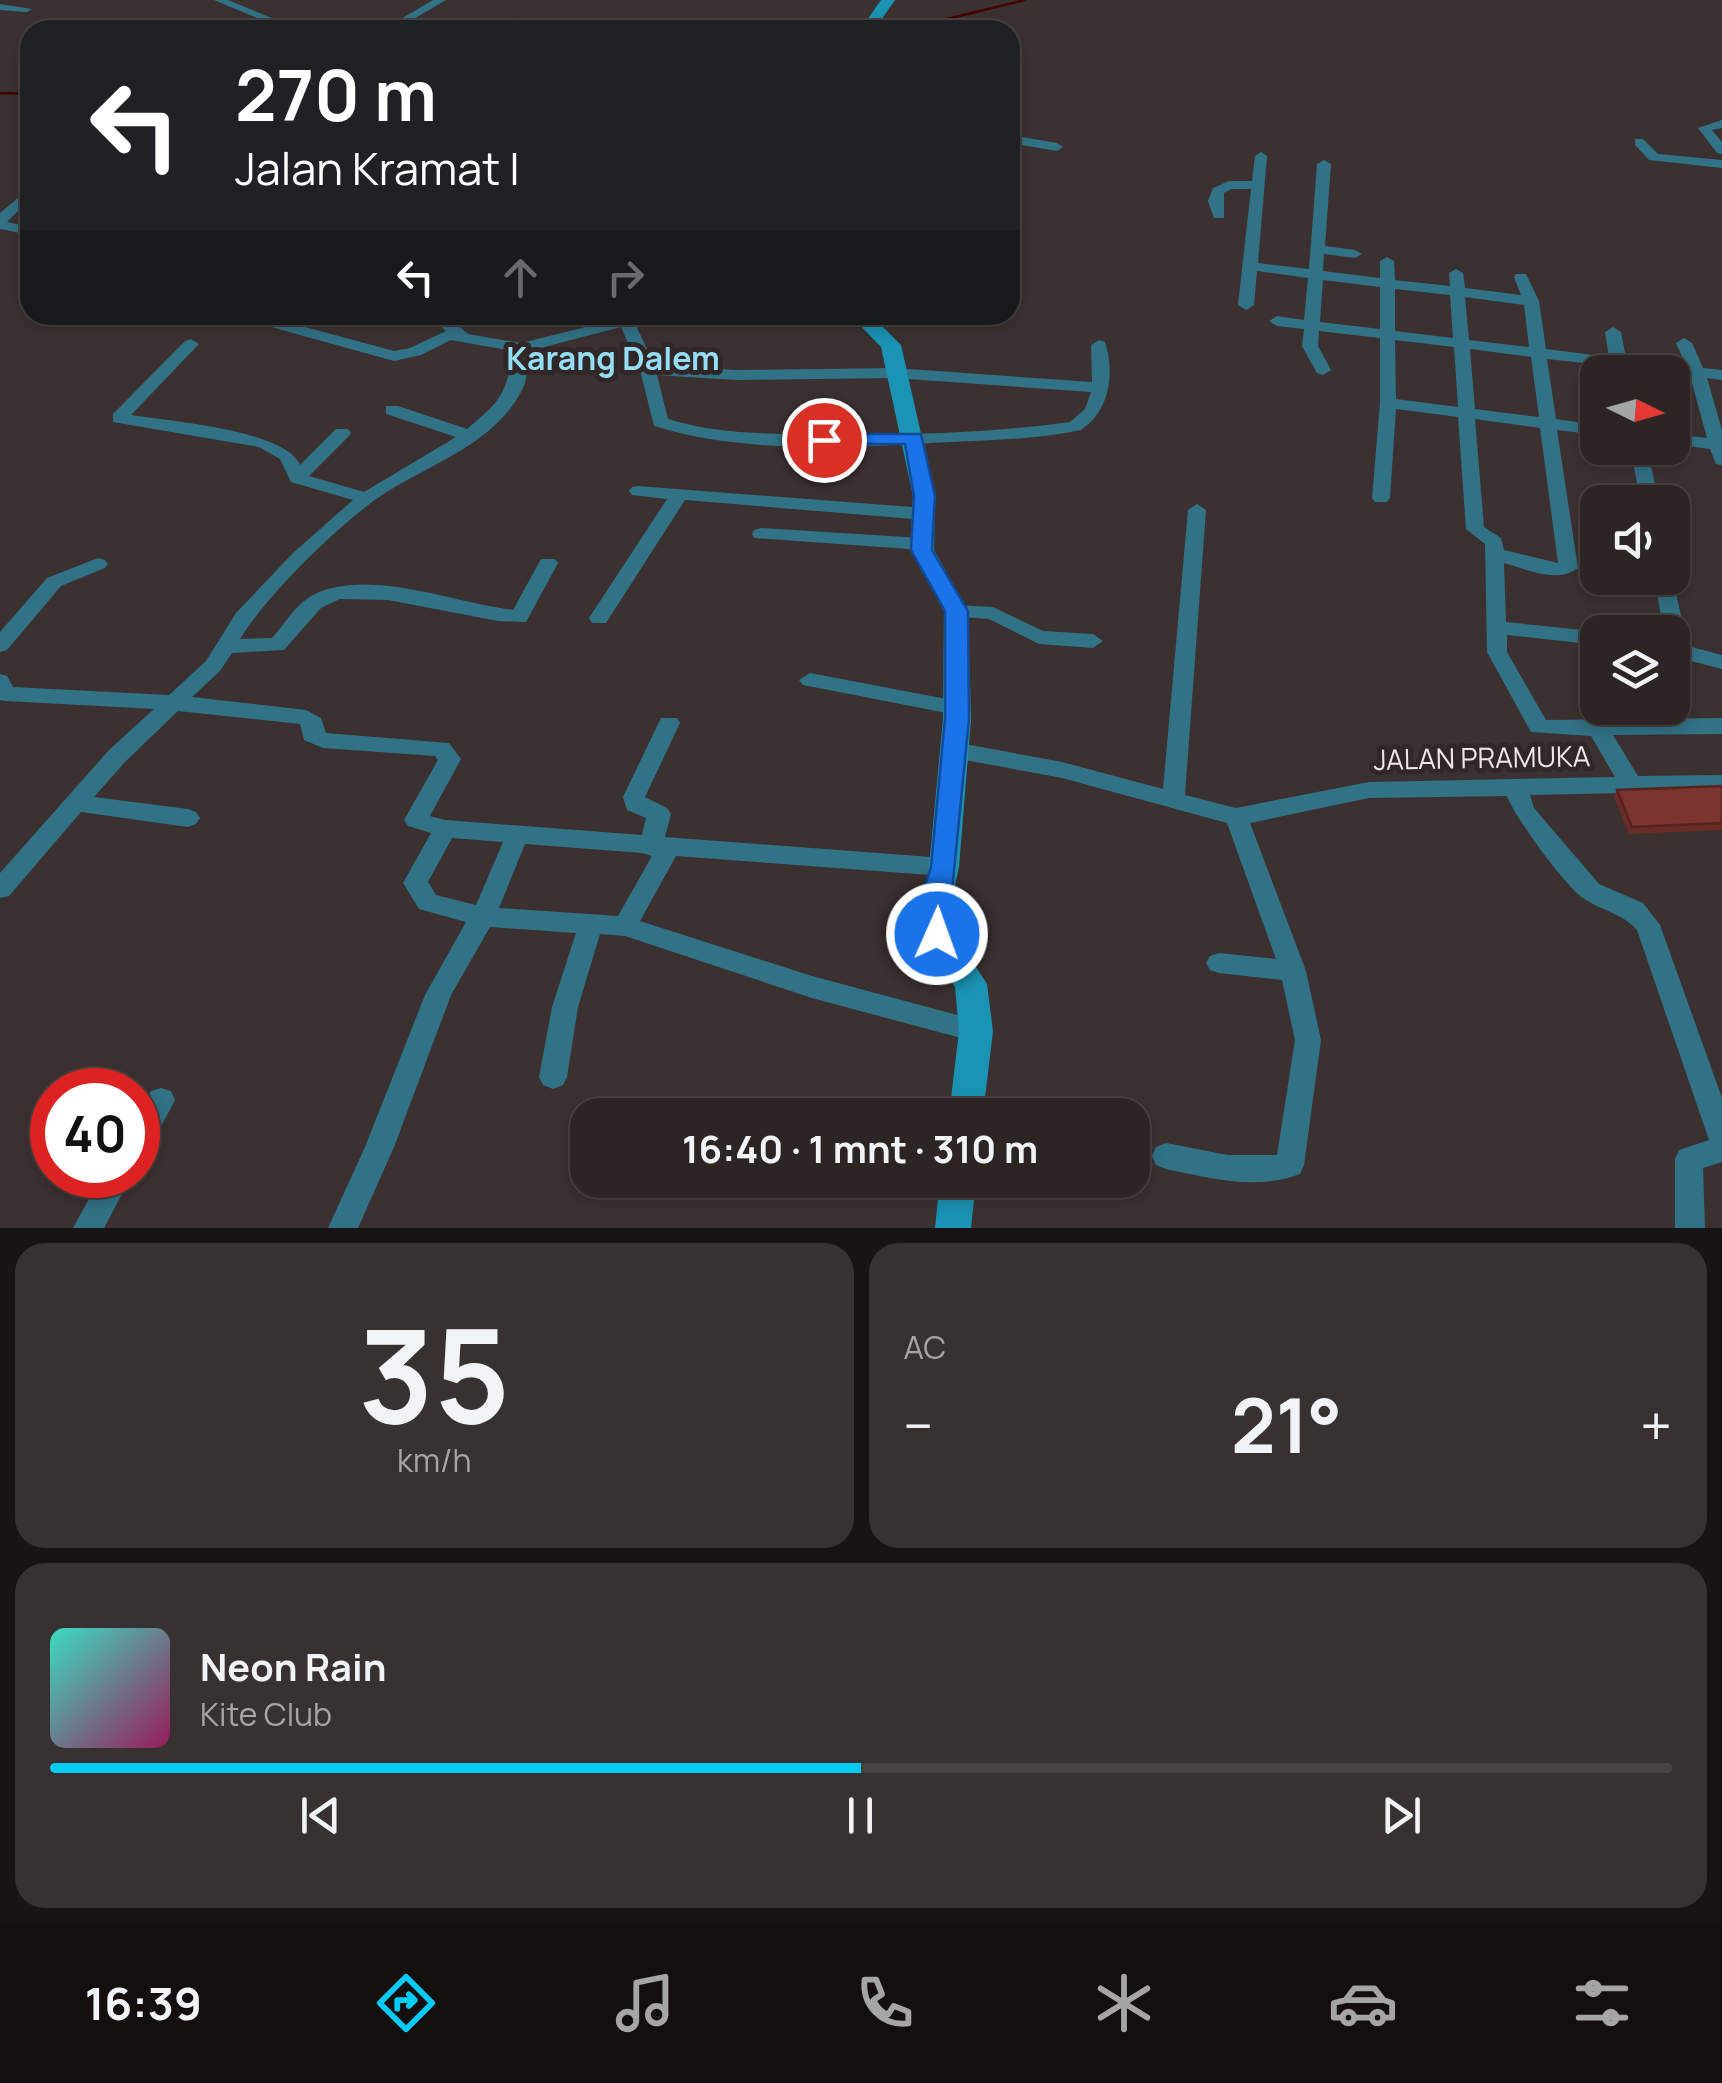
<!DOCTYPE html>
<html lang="id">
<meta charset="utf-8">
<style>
body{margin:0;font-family:Manrope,sans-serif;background:#383131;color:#f1f3f6;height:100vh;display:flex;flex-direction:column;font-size:38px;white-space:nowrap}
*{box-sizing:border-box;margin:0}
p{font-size:32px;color:#a6a5a6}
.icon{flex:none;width:55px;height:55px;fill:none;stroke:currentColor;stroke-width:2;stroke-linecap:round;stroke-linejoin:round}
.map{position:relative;height:1228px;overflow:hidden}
.side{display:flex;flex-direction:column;gap:15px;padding:15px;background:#181414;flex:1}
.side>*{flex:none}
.guide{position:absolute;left:20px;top:20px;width:1000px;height:305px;border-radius:30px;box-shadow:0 5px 15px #0003,0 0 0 2px #484241;background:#202124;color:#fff;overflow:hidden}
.needle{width:65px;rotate:95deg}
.buttons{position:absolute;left:1580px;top:355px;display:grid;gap:20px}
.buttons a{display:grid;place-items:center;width:110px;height:110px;border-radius:20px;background:#2c2524;box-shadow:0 5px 15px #0003,0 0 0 2px #484241;font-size:50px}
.speed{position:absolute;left:30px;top:1068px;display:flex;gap:20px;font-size:50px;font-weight:700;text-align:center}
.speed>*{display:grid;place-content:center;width:130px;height:130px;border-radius:50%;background:#2c2524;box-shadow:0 5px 15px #0003,0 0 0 2px #484241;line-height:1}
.speed .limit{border:15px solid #d22;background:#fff;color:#111}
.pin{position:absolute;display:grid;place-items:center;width:85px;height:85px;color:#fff;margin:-42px;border:5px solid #fff;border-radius:50%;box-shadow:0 2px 10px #0007}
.me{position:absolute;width:110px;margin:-55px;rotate:2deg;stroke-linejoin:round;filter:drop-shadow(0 0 8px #0008)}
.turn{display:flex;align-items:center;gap:35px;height:210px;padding:0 50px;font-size:45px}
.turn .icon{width:130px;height:130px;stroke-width:2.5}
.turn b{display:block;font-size:70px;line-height:85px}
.lanes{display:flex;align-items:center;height:95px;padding:0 50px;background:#0003;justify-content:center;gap:50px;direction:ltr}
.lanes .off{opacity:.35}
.big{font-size:75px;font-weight:700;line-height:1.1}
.side .tile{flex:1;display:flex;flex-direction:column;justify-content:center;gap:15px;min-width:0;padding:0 35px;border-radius:30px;background:#383131}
.side .dial{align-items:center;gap:0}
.dial b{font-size:130px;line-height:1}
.song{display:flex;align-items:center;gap:30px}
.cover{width:120px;height:120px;border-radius:15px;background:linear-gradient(135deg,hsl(170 70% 55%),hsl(330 70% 35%))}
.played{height:10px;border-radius:5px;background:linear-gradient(90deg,#03cbf9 50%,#484241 50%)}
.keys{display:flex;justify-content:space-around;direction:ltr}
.heat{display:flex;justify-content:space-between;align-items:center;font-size:55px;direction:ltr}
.side .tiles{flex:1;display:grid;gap:15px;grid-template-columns:1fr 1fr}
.tile:last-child{grid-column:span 2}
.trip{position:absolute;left:570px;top:1098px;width:580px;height:100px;border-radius:30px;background:#2c2524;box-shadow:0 5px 15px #0003,0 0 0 2px #484241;font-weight:700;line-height:100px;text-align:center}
.dock{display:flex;height:160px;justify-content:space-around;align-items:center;background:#120f0e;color:#a6a5a6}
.dock .icon{width:70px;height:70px}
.dock .selected{color:#03cbf9}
.dock b{font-size:45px;color:#f1f3f6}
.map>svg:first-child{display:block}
</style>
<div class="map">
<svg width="1722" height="1228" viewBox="0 0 1722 1228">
<rect width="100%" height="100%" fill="#3b3130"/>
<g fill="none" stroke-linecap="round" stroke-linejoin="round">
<g stroke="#470203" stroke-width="2.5">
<polyline points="432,30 519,19 607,30"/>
<polyline points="921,30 926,24 1025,0"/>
<polyline points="0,93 30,94"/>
</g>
<g fill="#327286" fill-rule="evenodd">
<polygon points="214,0 228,0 301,30 286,30"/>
<polygon points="433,0 446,0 395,30 382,30"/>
<polygon points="0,4 32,9 27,12 0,10"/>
<polygon points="1722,120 1722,128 1712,130 1722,142 1722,154 1717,153 1698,128"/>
<polygon points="1010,135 1057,143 1063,147 1057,151 1010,143"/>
<polygon points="1635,139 1643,139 1658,154 1722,160 1722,168 1649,160 1635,145"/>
<path d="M 1261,152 L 1267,156 L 1258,263 L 1309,269 L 1317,164 L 1324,160 L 1331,164 L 1325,246 L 1355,250 L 1362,254 L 1355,258 L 1324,254 L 1323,271 L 1380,278 L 1380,261 L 1387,257 L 1394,261 L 1395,280 L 1450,286 L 1449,273 L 1456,269 L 1463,273 L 1465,288 L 1521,295 L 1514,277 L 1516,274 L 1526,274 L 1539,301 L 1546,349 L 1609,357 L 1605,332 L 1613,327 L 1621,332 L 1626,358 L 1686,366 L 1676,343 L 1684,338 L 1692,343 L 1703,368 L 1722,370 L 1722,380 L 1707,378 L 1722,430 L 1722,465 L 1716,464 L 1710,449 L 1672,444 L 1672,434 L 1707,438 L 1690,376 L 1628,368 L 1627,372 L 1613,372 L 1611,366 L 1547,359 L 1556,419 L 1598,425 L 1598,435 L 1557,430 L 1578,568 C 1558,584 1526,569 1504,563 L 1506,622 L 1602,632 L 1598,632 L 1598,645 L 1507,635 L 1507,652 L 1546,720 L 1722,718 L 1722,734 L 1613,735 L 1638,776 L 1722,775 L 1722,791 L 1530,795 L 1534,808 L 1599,884 L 1643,903 L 1660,925 L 1722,1098 L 1722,1162 L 1703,1168 L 1705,1228 L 1675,1228 L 1675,1159 L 1679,1150 L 1709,1140 L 1637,930 C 1621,912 1601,911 1583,898 C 1565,886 1514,816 1507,796 L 1369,798 L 1250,823 L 1306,971 L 1321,1040 L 1304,1165 L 1300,1174 C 1256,1191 1210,1178 1166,1169 L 1156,1165 L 1152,1156 L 1156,1147 L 1166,1143 L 1228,1155 L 1277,1155 L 1295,1040 L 1282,980 L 1219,973 L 1210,970 L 1206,963 L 1210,956 L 1219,953 L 1276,959 L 1227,823 L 1062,778 L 954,758 L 946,756 L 943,750 L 946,744 L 954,742 L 1062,762 L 1163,789 L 1188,510 L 1197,504 L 1206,510 L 1185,795 L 1236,808 L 1369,782 L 1615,777 L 1591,736 L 1531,732 L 1487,652 L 1485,544 L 1466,529 L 1458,417 L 1396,409 L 1390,498 L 1387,502 L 1375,502 L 1372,498 L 1380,403 L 1380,338 L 1319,331 L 1318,346 L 1331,370 L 1323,375 L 1317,373 L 1302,346 L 1304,329 L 1277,326 L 1269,321 L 1277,316 L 1304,320 L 1308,278 L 1257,271 L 1254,305 L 1246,310 L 1238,305 L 1251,189 L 1232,189 L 1224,193 L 1224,218 L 1214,218 L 1208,201 L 1213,188 L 1229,181 L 1252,181 L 1255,156 ZM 1323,280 L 1380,287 L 1380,329 L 1320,322 ZM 1395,289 L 1450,295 L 1453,338 L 1395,331 ZM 1465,297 L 1524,305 L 1529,347 L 1469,340 ZM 1395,340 L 1454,347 L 1458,407 L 1396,399 ZM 1470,349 L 1531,357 L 1539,417 L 1475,409 ZM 1475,419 L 1540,428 L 1558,563 L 1504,550 L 1501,538 L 1484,527 Z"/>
<polygon points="30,188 30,199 7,222 30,227 30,235 0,229 0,213"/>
<path d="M 236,315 L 261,315 L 394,351 L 410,348 L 446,331 L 428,315 L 446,315 L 468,334 L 521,343 L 618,319 L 616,315 L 658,315 L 635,323 L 654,365 L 735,370 L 894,368 L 1092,382 L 1091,345 L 1099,340 L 1105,342 C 1115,373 1110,411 1081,430 C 1039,439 994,440 951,442 C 855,447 747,455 654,426 L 640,370 L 621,327 L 529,351 C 527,362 528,378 523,388 C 495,447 421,466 372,502 C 330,534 268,594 240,639 L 272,638 C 285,624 296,603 315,594 C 370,568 455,603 513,610 L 541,559 L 555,559 L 558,563 L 526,622 L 498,621 L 388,600 L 340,599 L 321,608 L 284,650 L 232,653 L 220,671 L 192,697 L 306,710 L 321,718 L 326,733 L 449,743 L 461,759 L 430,816 L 445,820 L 642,835 L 646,818 L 627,810 L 623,797 L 661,718 L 677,718 L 680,723 L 645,797 L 667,808 L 671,814 L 665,837 L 944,858 L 952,860 L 956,867 L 952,874 L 944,876 L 676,856 L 640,921 L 812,976 L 976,1020 L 985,1023 L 989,1031 L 985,1039 L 976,1042 L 812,998 L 625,936 L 600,934 L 578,1007 L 567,1077 L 563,1085 L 553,1089 L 543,1085 L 539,1077 L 552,1007 L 576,933 L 490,927 L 451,995 L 394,1147 L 358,1228 L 328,1228 L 365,1147 L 425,995 L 466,922 L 419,909 L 403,883 L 431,833 L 408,826 L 404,820 L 438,760 L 435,756 L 323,748 L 304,740 L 300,724 L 178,711 L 125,762 L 94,797 L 188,809 L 196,812 L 200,818 L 196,824 L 188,827 L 81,812 L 9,896 L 0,898 L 0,873 L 109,750 L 154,709 L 6,701 L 0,700 L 0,674 L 7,676 L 13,687 L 169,695 L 206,661 L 236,613 L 293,553 L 353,500 L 291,482 L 280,459 L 259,447 L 113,422 L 113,414 L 185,341 L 191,339 L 199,344 L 131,415 C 169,421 286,430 300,465 L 336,429 L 348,429 L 351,433 L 348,437 L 309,476 L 364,492 L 456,437 L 386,414 L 386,406 L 398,406 L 467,429 C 501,401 506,395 513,351 L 451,340 L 421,355 L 394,361 L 239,318 ZM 657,375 L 735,380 L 894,378 L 1091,392 L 1085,409 L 1070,422 C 991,433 910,435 830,434 C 776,434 719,435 668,419 ZM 452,838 L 503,842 L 476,905 L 436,895 L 428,882 ZM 525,844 L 642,853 L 652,856 L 618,916 L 499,908 Z"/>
<polygon points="1630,448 1647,448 1659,502 1641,502"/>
<polygon points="638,486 925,508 934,514 925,520 685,500 606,623 592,623 589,618 667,499 632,495 629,491 632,487"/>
<polygon points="761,528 922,538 931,544 922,550 754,538 752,534 754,530"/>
<polygon points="98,558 105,560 108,564 105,568 61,586 7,650 0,652 0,632 47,578"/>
<polygon points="1672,576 1688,646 1722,655 1722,669 1672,656 1672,632 1664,632 1654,578"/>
<polygon points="956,605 993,607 1043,631 1093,634 1103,641 1093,648 1039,644 989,619 949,616 946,611 949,606"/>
<polygon points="810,673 957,701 965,703 968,708 965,713 957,715 803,685 799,680"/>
<polygon points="161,1088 171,1091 175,1100 148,1151 138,1155 138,1116 151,1091"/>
<polygon points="102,1175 132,1175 104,1228 73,1228"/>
</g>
<g fill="#1a93b4" fill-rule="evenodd">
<polygon points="881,0 895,0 874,30 860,30"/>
<polygon points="850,315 871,315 901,345 935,496 934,550 968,611 971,719 959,867 948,918 952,930 987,984 993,1031 983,1115 949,1115 959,1031 955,987 926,943 918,918 929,867 943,719 944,611 910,550 913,496 881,347"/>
<polygon points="940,1180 976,1180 971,1228 935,1228"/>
</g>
</g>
<polygon fill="#6a2d28" points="1722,786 1722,830 1629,834 1614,797 1617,790"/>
<polygon fill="#7b342e" stroke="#562420" stroke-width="2.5" points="1722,786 1722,823 1632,827 1617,790"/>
<polygon fill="#1a73e8" stroke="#114b97" stroke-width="2.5" points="824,434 921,434 935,496 932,550 968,611 969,719 947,942 927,942 921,898 931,867 945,719 945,611 911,550 914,496 905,444 817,444 817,436"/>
<g text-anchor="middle" stroke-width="10" stroke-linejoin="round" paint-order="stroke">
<g font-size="28" fill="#eee7e6" stroke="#312726">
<text transform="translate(1482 758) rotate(-1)" y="10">JALAN PRAMUKA</text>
</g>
<g font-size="32" font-weight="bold" fill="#95def7" stroke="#312726">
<text x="613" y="370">Karang Dalem</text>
</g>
</g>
</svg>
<div class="buttons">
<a><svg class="needle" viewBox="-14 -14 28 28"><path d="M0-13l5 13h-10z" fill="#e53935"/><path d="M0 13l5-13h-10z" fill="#a6a5a6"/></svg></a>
<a><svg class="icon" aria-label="sound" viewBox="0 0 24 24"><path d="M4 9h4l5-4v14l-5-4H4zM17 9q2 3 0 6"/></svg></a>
<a><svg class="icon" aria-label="layers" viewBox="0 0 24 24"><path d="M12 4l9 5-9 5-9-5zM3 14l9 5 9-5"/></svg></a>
</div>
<div class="speed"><div class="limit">40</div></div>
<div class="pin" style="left:824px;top:440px;background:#d93025"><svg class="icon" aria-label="arrive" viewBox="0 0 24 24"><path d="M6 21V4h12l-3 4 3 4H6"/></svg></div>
<svg class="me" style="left:937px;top:934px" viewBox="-20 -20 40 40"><circle r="17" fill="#1a73e8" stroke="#fff" stroke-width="3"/><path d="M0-11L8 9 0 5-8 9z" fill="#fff"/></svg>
<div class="trip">16:40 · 1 mnt · 310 m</div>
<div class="guide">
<div class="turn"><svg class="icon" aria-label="left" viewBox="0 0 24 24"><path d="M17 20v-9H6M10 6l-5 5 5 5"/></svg><div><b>270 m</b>Jalan Kramat I</div></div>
<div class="lanes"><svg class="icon" aria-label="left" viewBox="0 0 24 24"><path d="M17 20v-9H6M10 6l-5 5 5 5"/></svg><svg class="icon off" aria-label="ahead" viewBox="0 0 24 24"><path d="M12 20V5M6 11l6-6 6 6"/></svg><svg class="icon off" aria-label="right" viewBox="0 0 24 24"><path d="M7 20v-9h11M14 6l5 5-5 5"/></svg></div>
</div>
</div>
<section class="side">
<div class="tiles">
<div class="tile dial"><b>35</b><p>km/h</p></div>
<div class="tile"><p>AC</p>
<div class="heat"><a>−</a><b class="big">21°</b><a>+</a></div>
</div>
<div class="tile">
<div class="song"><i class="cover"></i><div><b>Neon Rain</b><p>Kite Club</p></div></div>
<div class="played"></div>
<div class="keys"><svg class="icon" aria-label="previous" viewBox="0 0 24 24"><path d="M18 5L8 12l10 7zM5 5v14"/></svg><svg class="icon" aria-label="pause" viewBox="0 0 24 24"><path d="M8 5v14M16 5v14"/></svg><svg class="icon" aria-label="next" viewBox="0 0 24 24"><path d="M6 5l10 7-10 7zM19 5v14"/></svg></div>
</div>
</div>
</section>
<nav class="dock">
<b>16:39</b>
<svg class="icon selected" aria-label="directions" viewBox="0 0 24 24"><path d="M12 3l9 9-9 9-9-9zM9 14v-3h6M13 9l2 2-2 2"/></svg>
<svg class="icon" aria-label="music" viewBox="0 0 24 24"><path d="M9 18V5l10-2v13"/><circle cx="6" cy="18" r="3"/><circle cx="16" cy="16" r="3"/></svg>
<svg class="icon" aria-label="phone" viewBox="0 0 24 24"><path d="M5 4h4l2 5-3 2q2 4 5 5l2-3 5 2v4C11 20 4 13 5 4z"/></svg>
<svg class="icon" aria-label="climate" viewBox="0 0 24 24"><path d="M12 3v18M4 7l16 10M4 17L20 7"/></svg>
<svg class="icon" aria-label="car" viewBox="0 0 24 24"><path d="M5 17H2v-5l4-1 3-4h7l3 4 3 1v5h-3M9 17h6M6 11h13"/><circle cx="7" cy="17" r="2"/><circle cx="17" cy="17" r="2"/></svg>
<svg class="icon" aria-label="filters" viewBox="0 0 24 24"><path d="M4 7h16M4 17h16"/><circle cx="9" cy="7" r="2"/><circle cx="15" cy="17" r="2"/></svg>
</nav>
